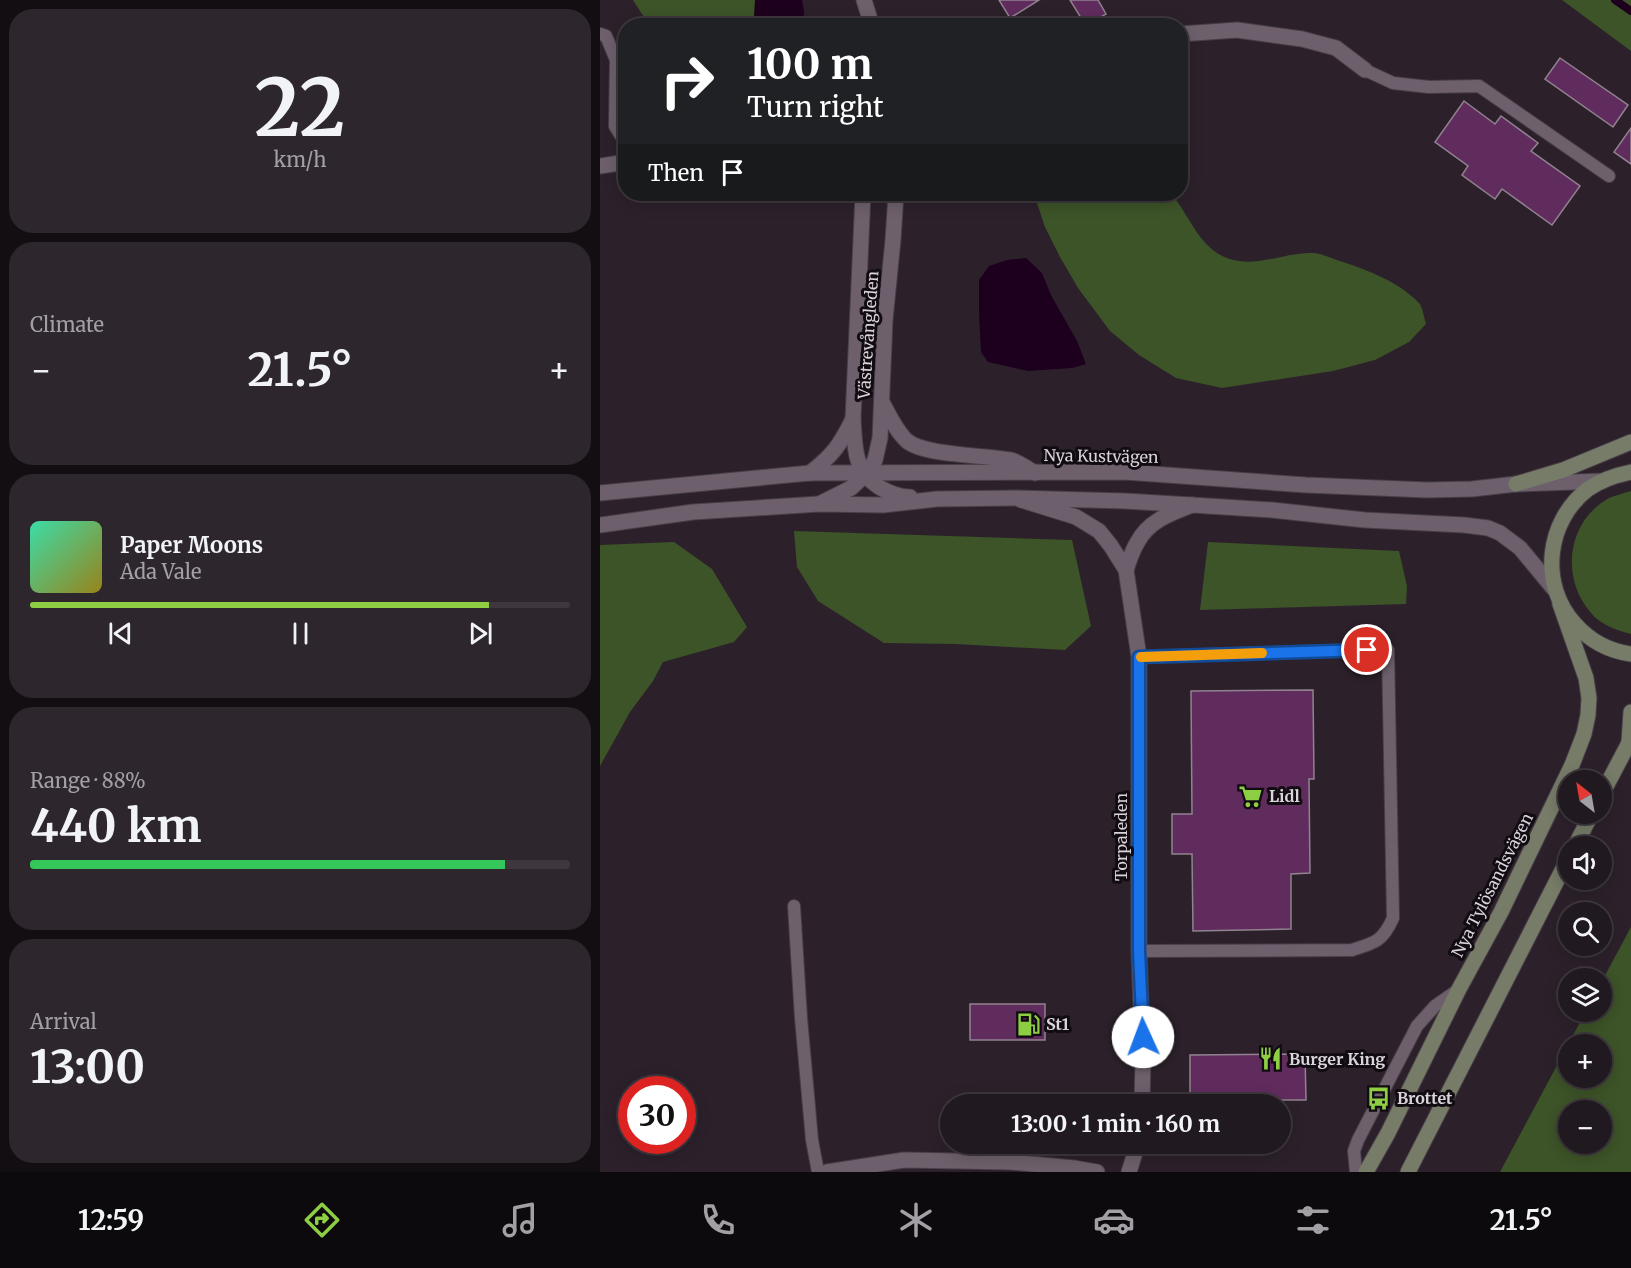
<!DOCTYPE html>
<meta charset="utf-8">
<style>
body{margin:0;font-family:Merriweather,serif;background:#2d262d;color:#f1f3f6;height:100vh;display:flex;flex-direction:column;font-size:22px;white-space:nowrap}
*{box-sizing:border-box;margin:0}
p{font-size:20px;color:#a2a0a5}
.icon{flex:none;width:33px;height:33px;fill:none;stroke:currentColor;stroke-width:2;stroke-linecap:round;stroke-linejoin:round}
.map{position:relative;flex:1;overflow:hidden}
.sheet{display:flex;flex-direction:column;gap:9px;padding:9px;background:#120e12;width:600px}
.sheet>*{flex:none}
.top-card{position:absolute;left:18px;top:18px;width:570px;height:183px;border-radius:24px;box-shadow:0 3px 15px #0003,0 0 0 2px #3e383e;background:#202124;color:#fff;overflow:hidden}
.needle{width:39px;rotate:329deg}
.tools{position:absolute;left:958px;top:770px;display:grid;gap:12px}
.tools a{display:grid;place-items:center;width:54px;height:54px;border-radius:50%;background:#211920;box-shadow:0 3px 15px #0003,0 0 0 2px #3e383e;font-size:30px}
.speed{position:absolute;left:18px;top:1076px;display:flex;gap:12px;font-size:30px;font-weight:700;text-align:center}
.speed>*{display:grid;place-content:center;width:78px;height:78px;border-radius:50%;background:#211920;box-shadow:0 3px 15px #0003,0 0 0 2px #3e383e;line-height:1}
.speed .limit{border:9px solid #d22;background:#fff;color:#111}
.pin{position:absolute;display:grid;place-items:center;width:51px;height:51px;color:#fff;margin:-26px;border:3px solid #fff;border-radius:50%;box-shadow:0 2px 6px #0007}
.me{position:absolute;width:66px;margin:-33px;rotate:358deg;stroke-linejoin:round;filter:drop-shadow(0 0 4px #0008)}
.turn{display:flex;align-items:center;gap:21px;height:126px;padding:0 30px;font-size:27px}
.turn .icon{width:78px;height:78px;stroke-width:2.5}
.turn b{display:block;font-size:42px;line-height:51px}
.then{display:flex;align-items:center;height:57px;padding:0 30px;background:#0003;gap:12px;font-size:22px}
.big{font-size:45px;font-weight:700;line-height:1.1}
.sheet .tile{flex:1;display:flex;flex-direction:column;justify-content:center;gap:9px;min-width:0;padding:0 21px;border-radius:24px;background:#2d262d}
.sheet .dial{align-items:center;gap:0}
.dial b{font-size:78px;line-height:1}
.song{display:flex;align-items:center;gap:18px}
.cover{width:72px;height:72px;border-radius:9px;background:linear-gradient(135deg,hsl(160 70% 55%),hsl(50 70% 35%))}
.played{height:6px;border-radius:3px;background:linear-gradient(90deg,#8ece43 85%,#3e383e 85%)}
.keys{display:flex;justify-content:space-around;direction:ltr}
.heat{display:flex;justify-content:space-between;align-items:center;font-size:33px;direction:ltr}
.charge{height:9px;border-radius:4px;background:linear-gradient(90deg,#34c759 88%,#3e383e 0)}
.trip{position:absolute;left:340px;top:1094px;width:351px;height:60px;border-radius:30px;background:#211920;box-shadow:0 3px 15px #0003,0 0 0 2px #3e383e;font-weight:700;line-height:60px;text-align:center}
.tab-bar{display:flex;height:96px;justify-content:space-around;align-items:center;background:#0d0a0d;color:#a2a0a5}
.tab-bar .icon{width:42px;height:42px}
.tab-bar .on{color:#8ece43}
.tab-bar b{font-size:27px;color:#f1f3f6}
main{display:flex;flex:1;min-height:0}
.map>svg:first-child{display:block}
</style>
<main>
<section class="sheet">
<div class="tile dial"><b>22</b><p>km/h</p></div>
<div class="tile"><p>Climate</p>
<div class="heat"><a>−</a><b class="big">21.5°</b><a>+</a></div>
</div>
<div class="tile">
<div class="song"><i class="cover"></i><div><b>Paper Moons</b><p>Ada Vale</p></div></div>
<div class="played"></div>
<div class="keys"><svg class="icon" aria-label="previous" viewBox="0 0 24 24"><path d="M18 5L8 12l10 7zM5 5v14"/></svg><svg class="icon" aria-label="pause" viewBox="0 0 24 24"><path d="M8 5v14M16 5v14"/></svg><svg class="icon" aria-label="next" viewBox="0 0 24 24"><path d="M6 5l10 7-10 7zM19 5v14"/></svg></div>
</div>
<div class="tile"><p>Range · 88%</p><b class="big">440 km</b><div class="charge"></div></div>
<div class="tile"><p>Arrival</p><b class="big">13:00</b></div>
</section>
<div class="map">
<svg width="1031" height="1172" viewBox="0 0 1031 1172">
<rect width="100%" height="100%" fill="#2c212b"/>
<g fill="#3d5328" fill-rule="evenodd">
<polygon points="33,0 200,0 205,25 49,25"/>
<polygon points="962,0 1031,0 1031,51"/>
<path d="M 434,194 L 571,194 C 590,215 598,247 627,258 C 656,269 684,252 713,253 C 720,253 728,257 734,259 C 764,269 797,280 819,303 C 823,308 824,318 826,324 L 809,342 L 775,360 L 733,371 L 622,388 L 576,378 L 539,355 L 510,331 L 478,288 L 460,257 L 445,227 Z"/>
<path d="M 1031,491 L 1031,634 C 1016,630 1001,625 991,613 C 960,578 967,521 1009,498 C 1016,495 1024,493 1031,491 Z"/>
<polygon points="194,531 472,540 491,626 465,650 356,644 284,643 218,601 197,567"/>
<polygon points="74,542 112,569 147,627 134,642 63,662 53,681 30,712 0,766 0,545"/>
<polygon points="608,542 799,551 807,586 806,604 600,610"/>
<path d="M 1031,927 L 1031,1172 L 900,1172 L 986,1011 L 1002,1011 L 1002,981 ZM 969,1044 L 1002,1044 L 1002,1077 L 969,1077 ZM 969,1110 L 1002,1110 L 1002,1143 L 969,1143 Z"/>
</g>
<g fill="#1d001d">
<polygon points="155,0 202,0 204,12 203,25 151,25 154,16"/>
<polygon points="426,258 442,273 451,295 477,341 486,364 472,368 428,371 388,362 381,352 379,316 379,280 389,266 407,260"/>
</g>
<g fill="none" stroke-linecap="round" stroke-linejoin="round">
<polyline stroke="#1d001d" stroke-width="8" points="1015,0 1031,11"/>
</g>
<g fill="#602c5e" stroke="#90838f" stroke-width="1.5">
<polygon points="399,0 439,0 410,18"/>
<polygon points="470,0 498,0 506,14 486,26"/>
<polygon points="960,58 1028,105 1013,127 945,79"/>
<polygon points="864,101 895,124 901,116 938,143 931,151 980,186 952,225 902,189 895,199 862,175 868,166 835,142"/>
<polygon points="1031,128 1031,164 1014,152"/>
<polygon points="713,690 714,779 709,779 710,873 691,874 691,929 593,931 592,854 572,854 572,814 592,814 591,691"/>
<rect x="370" y="1004" width="75" height="36"/>
<polygon points="705,1054 706,1100 596,1100 590,1094 590,1055"/>
</g>
<g fill="none" stroke-linecap="round" stroke-linejoin="round">
<defs>
<g id="service">
<polyline points="0,34 6,36 16,60 15,126 26,144"/>
<polyline points="765,70 793,83 829,87 879,86 1009,176"/>
<path d="M 539,657 L 725,651 L 788,650 L 793,918 C 783,941 775,943 752,950 L 539,951"/>
<polyline points="194,906 201,1018 212,1140 218,1172"/>
<polyline points="756,1172 754,1151 758,1140 817,1026 835,1006 858,990"/>
</g>
<g id="minor">
<polyline points="580,34 637,30 702,39 736,48 765,70"/>
<polyline points="0,166 26,162"/>
<polyline points="300,194 350,194"/>
<polyline points="421,500 476,517 499,531 511,546 526,570 539,657 539,951 543,1059 542,1104"/>
<path d="M 526,570 C 529,561 532,551 537,543 C 548,521 571,513 592,505"/>
<polyline points="529,1172 538,1143"/>
</g>
<g id="tertiary">
<polyline points="264,0 272,26"/>
<path d="M 263,194 L 253,419 C 255,446 253,470 279,487 C 289,493 298,497 310,497"/>
<path d="M 282,402 C 289,415 296,431 307,441 C 326,456 386,455 411,460 C 419,462 428,469 435,473"/>
<path d="M 210,473 C 233,455 240,445 253,419"/>
<polyline points="0,493 210,473 525,472 706,485 827,490 872,489 916,484 1003,481"/>
<polyline points="221,503 251,488 267,473 275,460 280,438 285,320 293,240 296,194"/>
<polyline points="0,525 93,512 219,504 283,505 337,499 416,498 525,501 592,505 672,510 765,520 864,525 888,528 900,533 920,548 954,589"/>
<polyline points="227,1172 304,1160 411,1162 474,1168 497,1172"/>
</g>
<g id="secondary">
<path d="M 1031,472 C 1016,475 1001,480 988,489 C 946,521 939,585 975,624 C 989,640 1009,651 1031,654"/>
<polyline points="916,484 963,470 1031,442"/>
<polyline points="1029,742 1031,712"/>
<polyline points="1002,794 1031,739"/>
<polyline points="975,846 992,813"/>
<polyline points="766,1172 788,1133 859,989 901,912 972,765 984,734 988,715 989,698 986,678 960,604"/>
<polyline points="808,1172 969,857"/>
</g>
</defs>
<use href="#service" stroke="#473e47" stroke-width="14"/>
<use href="#minor" stroke="#473e47" stroke-width="17"/>
<use href="#tertiary" stroke="#473e47" stroke-width="17"/>
<use href="#secondary" stroke="#473e47" stroke-width="17"/>
<use href="#service" stroke="#6d606c" stroke-width="12"/>
<use href="#minor" stroke="#6d606c" stroke-width="15"/>
<use href="#tertiary" stroke="#6d606c" stroke-width="15"/>
<use href="#secondary" stroke="#777c69" stroke-width="15"/>
</g>
<g fill="none" stroke-linecap="round" stroke-linejoin="round">
<defs>
<polyline id="route" points="543,1037 539,951 539,657 767,650"/>
</defs>
<use href="#route" stroke="#114b97" stroke-width="15"/>
<use href="#route" stroke="#1a73e8" stroke-width="10"/>
<polyline stroke="#f59e0b" stroke-width="10" points="541,657 662,653"/>
</g>
<defs>
<symbol id="supermarket-bare" viewBox="-9 -9 18 18"><path d="M-6-5.5h2.5l.6 2H6L4.5 2H-2.5L-4.4-4H-6ZM-1.5 3.2a1.3 1.3 0 1 0 .1 0ZM3 3.2a1.3 1.3 0 1 0 .1 0Z" fill="#8ece43" stroke="#110c11" stroke-width="2.5" paint-order="stroke"/></symbol>
<symbol id="fuel-bare" viewBox="-9 -9 18 18"><path d="M-5.5-6h7V0h2V4h1.3V-2.5L3-4.5l.8-.8L6-3V5H2.5V1h-1V6h-7ZM-4.2-4.7v3.2H.2V-4.7Z" fill="#8ece43" stroke="#110c11" stroke-width="2.5" paint-order="stroke"/></symbol>
<symbol id="restaurant-bare" viewBox="-9 -9 18 18"><path d="M-5-6h1v4h1v-4h1v4h1v-4h1v5L-1.5 .5V6h-2V.5L-5-1ZM5-6V6H3V1.5H1.5Q1.5-4 5-6Z" fill="#8ece43" stroke="#110c11" stroke-width="2.5" paint-order="stroke"/></symbol>
<symbol id="bus-bare" viewBox="-9 -9 18 18"><path d="M-5-6H5V4H4V6H2V4H-2V6H-4V4H-5ZM-3.5-4V0h7V-4ZM-3.5 1.2v1.5H-2V1.2ZM2 1.2v1.5H3.5V1.2Z" fill="#8ece43" stroke="#110c11" stroke-width="2.5" paint-order="stroke"/></symbol>
</defs>
<g fill-rule="evenodd">
<use href="#supermarket-bare" x="634" y="780" width="33" height="33"/>
<use href="#fuel-bare" x="412" y="1008" width="33" height="33"/>
<use href="#restaurant-bare" x="654" y="1042" width="33" height="33"/>
<use href="#bus-bare" x="762" y="1082" width="33" height="33"/>
</g>
<g text-anchor="middle" stroke-width="6" stroke-linejoin="round" paint-order="stroke">
<g font-size="16" fill="#dad3da" stroke="#110c11">
<text transform="translate(268 335) rotate(-86)" y="6">Västrevångleden</text>
<text transform="translate(501 456) rotate(1)" y="6">Nya Kustvägen</text>
<text transform="translate(521 837) rotate(-90)" y="6">Torpaleden</text>
<text transform="translate(892 885) rotate(-63)" y="6">Nya Tylösandsvägen</text>
</g>
<g font-size="16" font-weight="bold" fill="#dad3da" stroke="#110c11" text-anchor="start">
<text x="669" y="802">Lidl</text>
<text x="446" y="1030">St1</text>
<text x="689" y="1065">Burger King</text>
<text x="797" y="1104">Brottet</text>
</g>
</g>
</svg>
<div class="tools">
<a><svg class="needle" viewBox="-14 -14 28 28"><path d="M0-13l5 13h-10z" fill="#e53935"/><path d="M0 13l5-13h-10z" fill="#a2a0a5"/></svg></a>
<a><svg class="icon" aria-label="sound" viewBox="0 0 24 24"><path d="M4 9h4l5-4v14l-5-4H4zM17 9q2 3 0 6"/></svg></a>
<a><svg class="icon" aria-label="search" viewBox="0 0 24 24"><circle cx="10" cy="10" r="6"/><path d="M15 15l6 6"/></svg></a>
<a><svg class="icon" aria-label="layers" viewBox="0 0 24 24"><path d="M12 4l9 5-9 5-9-5zM3 14l9 5 9-5"/></svg></a>
<a>+</a>
<a>−</a>
</div>
<div class="speed"><div class="limit">30</div></div>
<div class="pin" style="left:767px;top:650px;background:#d93025"><svg class="icon" aria-label="arrive" viewBox="0 0 24 24"><path d="M6 21V4h12l-3 4 3 4H6"/></svg></div>
<svg class="me" style="left:543px;top:1037px" viewBox="-20 -20 40 40"><circle r="19" fill="#fff"/><path d="M0-13L10 11 0 6-10 11z" fill="#1a73e8"/></svg>
<div class="trip">13:00 · 1 min · 160 m</div>
<div class="top-card">
<div class="turn"><svg class="icon" aria-label="right" viewBox="0 0 24 24"><path d="M7 20v-9h11M14 6l5 5-5 5"/></svg><div><b>100 m</b>Turn right</div></div>
<div class="then">Then<svg class="icon" aria-label="arrive" viewBox="0 0 24 24"><path d="M6 21V4h12l-3 4 3 4H6"/></svg></div>
</div>
</div>
</main>
<nav class="tab-bar">
<b>12:59</b>
<svg class="icon on" aria-label="directions" viewBox="0 0 24 24"><path d="M12 3l9 9-9 9-9-9zM9 14v-3h6M13 9l2 2-2 2"/></svg>
<svg class="icon" aria-label="music" viewBox="0 0 24 24"><path d="M9 18V5l10-2v13"/><circle cx="6" cy="18" r="3"/><circle cx="16" cy="16" r="3"/></svg>
<svg class="icon" aria-label="phone" viewBox="0 0 24 24"><path d="M5 4h4l2 5-3 2q2 4 5 5l2-3 5 2v4C11 20 4 13 5 4z"/></svg>
<svg class="icon" aria-label="climate" viewBox="0 0 24 24"><path d="M12 3v18M4 7l16 10M4 17L20 7"/></svg>
<svg class="icon" aria-label="car" viewBox="0 0 24 24"><path d="M5 17H2v-5l4-1 3-4h7l3 4 3 1v5h-3M9 17h6M6 11h13"/><circle cx="7" cy="17" r="2"/><circle cx="17" cy="17" r="2"/></svg>
<svg class="icon" aria-label="filters" viewBox="0 0 24 24"><path d="M4 7h16M4 17h16"/><circle cx="9" cy="7" r="2"/><circle cx="15" cy="17" r="2"/></svg>
<b>21.5°</b>
</nav>
